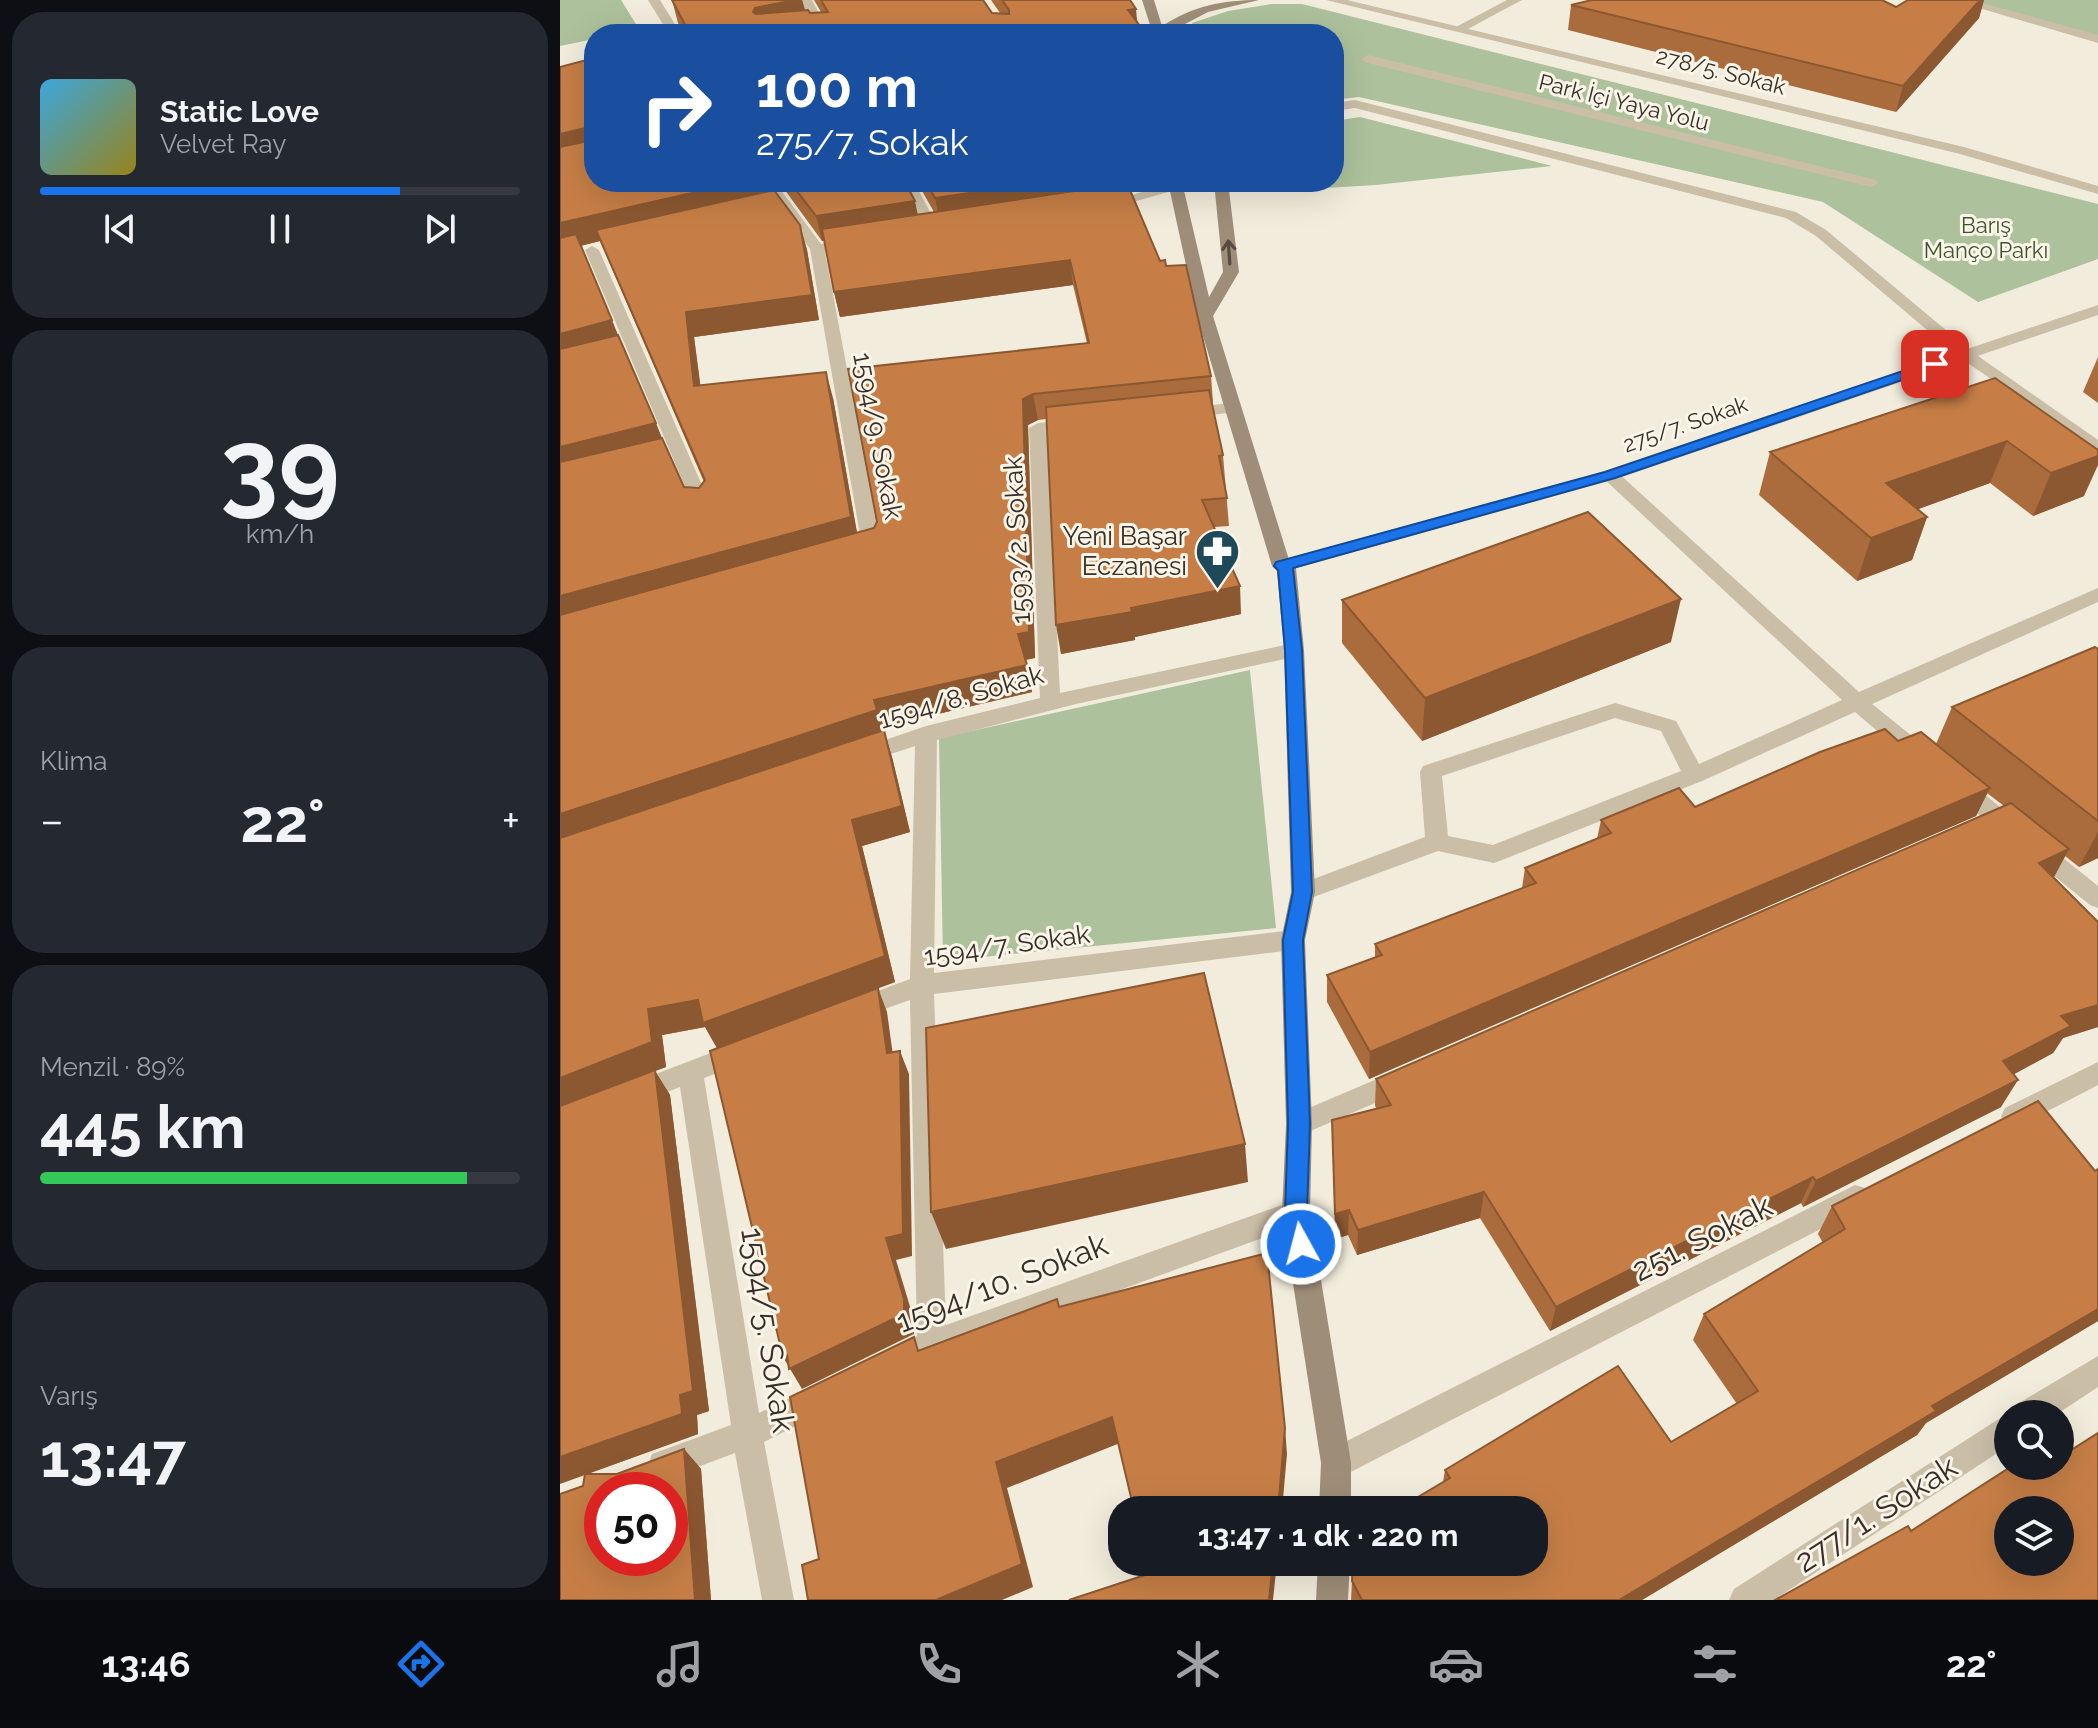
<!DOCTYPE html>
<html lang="tr">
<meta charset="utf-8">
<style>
body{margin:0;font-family:Raleway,sans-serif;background:#242831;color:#f1f3f6;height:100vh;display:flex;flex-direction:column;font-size:30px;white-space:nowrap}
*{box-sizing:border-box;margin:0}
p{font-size:26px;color:#9ea1a6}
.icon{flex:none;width:44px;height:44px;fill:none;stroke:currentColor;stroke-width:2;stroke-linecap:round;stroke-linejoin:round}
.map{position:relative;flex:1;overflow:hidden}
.drawer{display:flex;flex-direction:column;gap:12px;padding:12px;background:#0d0f14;width:560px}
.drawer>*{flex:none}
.guide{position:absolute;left:24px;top:24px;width:760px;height:168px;border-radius:32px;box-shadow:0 8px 32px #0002;background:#1a4fa0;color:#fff;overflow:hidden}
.controls{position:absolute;left:1434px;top:1400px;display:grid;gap:16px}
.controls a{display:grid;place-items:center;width:80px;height:80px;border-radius:50%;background:#171b24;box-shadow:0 8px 32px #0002;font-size:40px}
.speed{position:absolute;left:24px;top:1472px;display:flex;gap:16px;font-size:40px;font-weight:700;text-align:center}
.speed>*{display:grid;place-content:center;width:104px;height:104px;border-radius:50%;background:#171b24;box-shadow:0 8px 32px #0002;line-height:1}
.speed .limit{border:12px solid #d22;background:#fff;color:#111}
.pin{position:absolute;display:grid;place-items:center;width:68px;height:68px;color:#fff;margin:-34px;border-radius:16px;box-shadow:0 4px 12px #0006}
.me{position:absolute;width:88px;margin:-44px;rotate:353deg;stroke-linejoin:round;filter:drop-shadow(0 0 6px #0008)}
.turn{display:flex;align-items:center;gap:28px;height:168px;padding:0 40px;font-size:36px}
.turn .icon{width:104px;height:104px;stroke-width:2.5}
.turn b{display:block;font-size:56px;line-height:68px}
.big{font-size:60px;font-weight:700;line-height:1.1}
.drawer .tile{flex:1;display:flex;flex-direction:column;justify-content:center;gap:12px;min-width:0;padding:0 28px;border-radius:32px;background:#242831}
.drawer .dial{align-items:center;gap:0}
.dial b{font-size:104px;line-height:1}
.song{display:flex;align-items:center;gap:24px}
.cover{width:96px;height:96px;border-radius:12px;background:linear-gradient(135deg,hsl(200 70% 55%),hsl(50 70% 35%))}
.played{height:8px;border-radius:4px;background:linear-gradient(90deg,#1a73e8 75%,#363941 75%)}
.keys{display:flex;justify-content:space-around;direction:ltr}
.heat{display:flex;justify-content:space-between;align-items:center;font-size:44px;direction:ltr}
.charge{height:12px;border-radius:6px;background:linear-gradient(90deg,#34c759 89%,#363941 0)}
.trip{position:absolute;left:548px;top:1496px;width:440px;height:80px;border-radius:32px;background:#171b24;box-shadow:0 8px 32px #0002;font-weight:700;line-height:80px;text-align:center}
.menu{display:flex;height:128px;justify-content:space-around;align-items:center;background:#090b0e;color:#9ea1a6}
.menu .icon{width:56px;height:56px}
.menu .on{color:#1a73e8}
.menu b{font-size:36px;color:#f1f3f6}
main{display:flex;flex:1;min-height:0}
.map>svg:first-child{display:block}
</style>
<main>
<section class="drawer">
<div class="tile">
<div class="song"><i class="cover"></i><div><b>Static Love</b><p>Velvet Ray</p></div></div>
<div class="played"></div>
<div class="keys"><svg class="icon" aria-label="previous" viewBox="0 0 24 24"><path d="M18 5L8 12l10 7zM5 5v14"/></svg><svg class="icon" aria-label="pause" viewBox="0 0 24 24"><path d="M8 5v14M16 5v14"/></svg><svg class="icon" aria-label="next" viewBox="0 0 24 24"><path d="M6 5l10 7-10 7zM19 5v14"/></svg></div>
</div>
<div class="tile dial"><b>39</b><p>km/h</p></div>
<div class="tile"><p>Klima</p>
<div class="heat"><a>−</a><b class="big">22°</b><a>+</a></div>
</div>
<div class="tile"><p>Menzil · 89%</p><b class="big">445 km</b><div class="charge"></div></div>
<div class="tile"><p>Varış</p><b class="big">13:47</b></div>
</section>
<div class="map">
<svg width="1538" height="1600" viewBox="0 0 1538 1600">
<rect width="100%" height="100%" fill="#f2ecdc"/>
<g fill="#adc19c">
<polygon points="0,0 61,0 79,29 55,34 34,34 34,39 0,46"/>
<polygon points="1398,0 1538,0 1538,36"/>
<polygon points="712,4 742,4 1538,204 1538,259 1418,302 1263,202 799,97 774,100 774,34 638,34 632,23 668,11"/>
<polygon points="800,117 992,166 816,185 696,192 692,182 774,182 774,121"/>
<polygon points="690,670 716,928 383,961 379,738"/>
</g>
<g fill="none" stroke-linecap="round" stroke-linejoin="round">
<polygon fill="#cabea7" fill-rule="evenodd" points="808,55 1316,180 1318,183 1311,187 804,62 802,59"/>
<g fill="#cabea7" fill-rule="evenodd">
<polygon points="240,0 252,0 270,34 258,34"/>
<polygon points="947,0 962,0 904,31 894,28"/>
<polygon points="1392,0 1411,0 1538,35 1538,43"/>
<polygon points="795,100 1236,212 1266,230 1411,351 1538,440 1538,453 1399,357 1256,236 1226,218 795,108 774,111 774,103"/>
<polygon points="201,182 215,182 261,244 269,243 276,247 265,252 321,549 319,553 305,557 296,551 302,546 250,249"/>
<polygon points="340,182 354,182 381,232 379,235 369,235"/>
<polygon points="613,182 619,183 619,189 548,209 541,205"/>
<polygon points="32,246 39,250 152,508 149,512 137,512 134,508 25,250"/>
<polygon points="672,403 680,408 678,412 622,418 613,413 622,408"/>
<polygon points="516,419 525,424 522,428 487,432 500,693 734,643 744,650 734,657 516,704 377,740 374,973 733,930 741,933 745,940 741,947 733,950 374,994 386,1325 736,1200 746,1204 750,1213 746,1222 379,1356 333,1377 323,1373 318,1363 323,1353 357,1336 350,1000 297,1019 288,1016 285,1009 288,1002 350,979 355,746 301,764 293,761 290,756 293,751 366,726 480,698 469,428 478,423"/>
<path d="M 1050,470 L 1056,471 L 1299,692 L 1538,588 L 1538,602 L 1312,704 L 1372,752 L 1375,758 L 1372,764 L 1356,764 L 1295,712 L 1142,781 L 942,860 L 934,863 L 878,851 L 751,898 L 743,901 L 735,898 L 731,892 L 735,886 L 865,837 L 860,772 L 863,766 L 1055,703 L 1116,721 L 1139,764 L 1282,700 L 1044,479 L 1041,475 L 1044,471 ZM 1055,718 L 1101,731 L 1121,771 L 933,845 L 888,836 L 882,776 Z"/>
<polygon points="1400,779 1408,781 1538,886 1538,908 1530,905 1392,793 1389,787 1392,781"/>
<polygon points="182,1041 191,1044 195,1052 191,1060 144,1078 199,1413 259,1384 269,1389 274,1399 269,1409 204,1442 234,1600 202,1600 175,1453 103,1480 92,1476 88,1465 92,1454 171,1425 120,1087 76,1104 67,1101 63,1093 67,1085"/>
<polygon points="1538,1062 1538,1085 1463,1124 1454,1127 1445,1124 1441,1116 1445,1108"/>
<polygon points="843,1068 852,1071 856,1079 852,1087 748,1132 739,1136 730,1132 726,1124 730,1116"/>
<polygon points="1295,1185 1305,1188 1309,1197 1305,1206 787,1474 776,1478 765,1474 761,1463 765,1452"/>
<polygon points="1538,1356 1538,1387 1497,1414 1455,1414 1459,1403"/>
<polygon points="1448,1413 1450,1414 1448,1414 1448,1446 1214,1600 1169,1600 1174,1589"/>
</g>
<g fill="#cabea7" fill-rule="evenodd">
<polygon points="88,0 100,0 121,34 109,34"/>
<polygon points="766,0 787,0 1404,147 1538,186 1538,194 1400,154"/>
<polygon points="1538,305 1538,315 1056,479 722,572 712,566 715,562 1044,471"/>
</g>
<g fill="#9e8e79" fill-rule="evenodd">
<path d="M 582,0 L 594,0 L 602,26 C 633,6 663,0 699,0 L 648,12 L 606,34 L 593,34 Z"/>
<polygon points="608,182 622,182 649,297 663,272 654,182 668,182 679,272 653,316 730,563 736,568 744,650 755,892 745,940 752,1124 750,1213 791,1463 791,1510 759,1510 761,1463 722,1213 726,1124 721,940 731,892 724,650 717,571 712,566 637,316"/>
<polygon points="758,1562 790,1562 788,1600 756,1600"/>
</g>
</g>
<g fill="#aa6c3c" fill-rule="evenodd">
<polygon points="112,0 242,0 245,10 250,13 261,12 254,0 423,0 432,13 440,13 431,0 570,0 578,23 586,34 124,34 118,23"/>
<polygon points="1348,0 1424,0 1419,18 1336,112 1008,30 1011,5 1336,7"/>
<path d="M 0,67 L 206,182 L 208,191 L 240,225 L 247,250 L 259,320 L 134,337 L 140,385 L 273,398 L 297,533 L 314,528 L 527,343 L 513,285 L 280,317 L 274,292 L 264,240 L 262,241 L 219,182 L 345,182 L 358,215 L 374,212 L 357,182 L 547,182 L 547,186 L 600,261 L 606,266 L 651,376 L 653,402 L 651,402 L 663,455 L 669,526 L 654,527 L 681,614 L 575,637 L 575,640 L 501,654 L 486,419 L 478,420 L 468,425 L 475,658 L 466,660 L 472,692 L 322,727 L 332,757 L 350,832 L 302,846 L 335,982 L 157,1048 L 145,1027 L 102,1035 L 106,1067 L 95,1071 L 110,1095 L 149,1411 L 137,1415 L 138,1434 L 27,1474 L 57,1474 L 124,1449 L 141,1469 L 151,1600 L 0,1600 L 25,1475 ZM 40,241 L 144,482 L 139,488 L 124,487 L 102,438 L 20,246 Z"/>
<polygon points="1538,357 1538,403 1523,392"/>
<polygon points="1435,378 1524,496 1473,516 1430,483 1358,509 1367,517 1352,560 1297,581 1199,495 1210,452"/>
<polygon points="782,600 1111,642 862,741 782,643"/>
<polygon points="1538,649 1538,858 1519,867 1505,856 1493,878 1538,922 1538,1027 1503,1038 1493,1053 1454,1074 1441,1107 1243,1207 1241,1203 990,1331 920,1218 797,1255 788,1235 775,1239 772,1120 817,1109 815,1106 816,1079 1444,806 1427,793 1416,816 809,1079 767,1002 767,975 815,958 815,944 962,888 965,868 1037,839 1041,820 1135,807 1338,741 1376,744 1392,707"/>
<polygon points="1538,1169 1538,1321 1366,1423 1357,1435 1082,1600 791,1600 793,1562 883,1482 885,1470 1111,1442 1177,1404 1133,1340 1144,1314 1263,1243 1258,1234 1272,1206 1535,1171"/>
</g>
<g fill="#8b5831">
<polygon points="235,0 242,0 248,21 201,31 193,12 195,8"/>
<polygon points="1420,0 1424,0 1419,18 1336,112 1343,86"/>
<polygon points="576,9 578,32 568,10"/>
<polygon points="25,128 33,152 0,160 0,134"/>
<polygon points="180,182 206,182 211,201 36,230 40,241 0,251 0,223"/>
<polygon points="485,182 547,182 549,198 380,223 375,198"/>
<polygon points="355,201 360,226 262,241 256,216"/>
<polygon points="240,225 247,250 259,320 134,337 144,412 134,386 126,312"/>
<polygon points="510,260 513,285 280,317 274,292"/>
<polygon points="52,320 62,346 0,363 0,334"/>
<polygon points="266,372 273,398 299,544 0,627 0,596 291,517"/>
<polygon points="473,394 478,420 468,425 475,658 463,660 458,634 463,399"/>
<polygon points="96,423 106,449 0,477 0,447"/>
<polygon points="1447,441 1430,483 1312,526 1326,483"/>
<polygon points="1538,456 1538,465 1524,496 1473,516 1491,473"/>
<polygon points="1367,517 1352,560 1297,581 1311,538"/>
<polygon points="680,586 681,614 575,637 575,640 501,654 496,625"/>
<polygon points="1121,599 1111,642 862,741 865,698"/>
<polygon points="467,665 472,692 322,727 325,737 0,845 0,814 314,700"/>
<polygon points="324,730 332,757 350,832 302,846 335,982 157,1048 145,1027 102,1035 106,1067 95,1071 110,1095 149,1411 137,1415 138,1434 0,1484 0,1078 88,1009 292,820"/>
<polygon points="1430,788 1416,816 809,1079 810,1052"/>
<polygon points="1538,832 1538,858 1519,867"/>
<polygon points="1509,849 1493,879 1479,863"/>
<polygon points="318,988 327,1012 336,1077 327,1053"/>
<polygon points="1538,1005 1538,1027 1503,1038 1493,1053 1427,1089 1443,1061 1501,1016"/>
<polygon points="340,1051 349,1074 352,1256 336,1260 354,1320 354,1334 242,1389 223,1357 326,1238"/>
<polygon points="1458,1080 1441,1107 1243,1207 1256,1181"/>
<polygon points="685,1144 688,1182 386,1249 371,1212"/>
<polygon points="1253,1177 1241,1203 990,1331 996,1307"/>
<polygon points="924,1192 920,1218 797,1255 798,1230"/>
<polygon points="789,1210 788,1235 775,1239 775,1214"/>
<polygon points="1538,1309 1538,1321 1366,1423 1357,1435 1082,1600 1059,1600 1372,1406"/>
<polygon points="552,1417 560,1443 447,1488 473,1587 442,1600 376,1600 436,1462"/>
<polygon points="725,1428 727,1454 722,1510 718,1510"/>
<polygon points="124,1449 141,1469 151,1600 135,1600"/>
<polygon points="713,1562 717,1562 713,1600 709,1600"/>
</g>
<g fill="#c67e46" stroke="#8b5831" stroke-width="2" fill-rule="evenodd">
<polygon points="112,0 235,0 195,8 193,12 196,14 248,10 250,13 268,12 261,0 423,0 432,13 449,14 449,10 442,0 570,0 576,9 568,10 586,34 130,34"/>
<polygon points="1032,0 1322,0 1336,7 1348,0 1420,0 1343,86 1011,5"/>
<polygon points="34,58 34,182 180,182 0,223 0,147 28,141 28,131 25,128 0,134 0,67"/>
<polygon points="230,182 345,182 355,201 256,216"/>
<polygon points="366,182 485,182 375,198"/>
<polygon points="567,183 600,261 605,260 606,266 626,265 651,376 473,394 463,399 469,632 458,634 467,665 314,700 317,710 0,814 0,615 314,528 317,522 288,369 529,343 510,260 274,292 262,229"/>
<polygon points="214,190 240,225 252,295 126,312 134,386 266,372 291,517 0,596 0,462 102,438 124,487 139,488 145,480 36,230"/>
<polygon points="16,234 52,320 0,334 0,238"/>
<polygon points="58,335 96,423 0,447 0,349"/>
<polygon points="1435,378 1538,450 1538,456 1491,473 1447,441 1326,483 1367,517 1311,538 1210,452"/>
<polygon points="649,390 663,455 659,456 667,498 642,500 680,586 571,608 572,612 496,625 486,407"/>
<polygon points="1028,512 1121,599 865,698 782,600"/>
<polygon points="1535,647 1538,649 1538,821 1392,707"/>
<polygon points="1325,729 1338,741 1361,732 1430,788 810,1052 767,975 822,955 815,944 976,883 965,868 1051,833 1041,820 1119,788 1135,807 1260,752"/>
<polygon points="324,730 342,806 292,820 325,956 143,1023 138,1000 88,1009 92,1042 0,1078 0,838"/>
<polygon points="1451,803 1509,849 1479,863 1538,922 1538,1005 1501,1016 1511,1026 1443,1061 1458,1080 1256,1181 1253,1177 996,1307 924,1192 798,1230 789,1210 775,1214 772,1120 831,1105 816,1079"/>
<polygon points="644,973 685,1144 371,1212 366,1028"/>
<polygon points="318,988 327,1053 340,1051 343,1234 326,1238 344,1299 344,1314 229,1369 227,1355 223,1357 150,1051"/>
<polygon points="95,1070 133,1391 120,1395 122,1414 0,1457 0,1106"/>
<polygon points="1478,1101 1535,1171 1538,1169 1538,1309 1372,1406 1376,1411 1059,1600 802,1600 792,1581 793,1562 974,1562 974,1510 836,1510 890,1478 885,1470 1058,1366 1111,1442 1198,1391 1144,1314 1285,1229 1272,1206"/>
<polygon points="707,1253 725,1428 718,1510 574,1510 552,1417 436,1462 462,1564 376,1600 248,1600 242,1565 259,1559 230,1397 354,1337 358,1351 497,1299 499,1307"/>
<path d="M 1538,1433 L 1538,1600 L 1215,1600 L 1348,1526 L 1351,1531 L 1452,1466 L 1500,1466 L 1500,1442 L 1508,1452 ZM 1448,1510 L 1500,1510 L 1500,1562 L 1448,1562 Z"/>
<path d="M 124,1449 L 135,1600 L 0,1600 L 0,1494 L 23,1486 L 25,1474 L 57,1474 ZM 42,1490 L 110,1490 L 110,1558 L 42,1558 Z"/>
<polygon points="585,1562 713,1562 709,1600 509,1600 588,1574"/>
</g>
<defs><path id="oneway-shaft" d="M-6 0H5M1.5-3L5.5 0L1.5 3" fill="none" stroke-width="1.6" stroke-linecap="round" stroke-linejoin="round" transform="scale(2)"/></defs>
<use stroke="#564c40" href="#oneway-shaft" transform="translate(669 252) rotate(-94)"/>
<polygon fill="#1a73e8" stroke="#114b97" stroke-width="2" points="1375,360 1382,364 1380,367 1055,478 733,568 742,650 752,892 743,940 750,1124 747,1213 752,1244 749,1252 741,1255 733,1252 725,1213 728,1124 723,940 733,892 725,650 718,570 714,566 716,562 1045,472"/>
<defs>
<symbol id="pharmacy-pin" viewBox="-11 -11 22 30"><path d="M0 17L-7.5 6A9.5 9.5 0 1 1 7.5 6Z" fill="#1d4958" stroke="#faf5e8"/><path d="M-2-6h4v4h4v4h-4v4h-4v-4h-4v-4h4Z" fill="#fff"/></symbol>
</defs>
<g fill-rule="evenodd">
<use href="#pharmacy-pin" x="632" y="526" width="51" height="69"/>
</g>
<g text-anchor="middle" stroke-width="6" stroke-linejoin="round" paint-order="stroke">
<g font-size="22" fill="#372f28" stroke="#faf5e8">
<text transform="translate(1161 71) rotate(14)" y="8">278/5. Sokak</text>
<text transform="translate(1064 102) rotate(14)" y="8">Park İçi Yaya Yolu</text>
<text transform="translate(1125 424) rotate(-19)" y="8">275/7. Sokak</text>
</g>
<g font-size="22" fill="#3e552c" stroke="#faf5e8">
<text x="1426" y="233">Barış<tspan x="1426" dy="25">Manço Parkı</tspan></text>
</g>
<g font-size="26" fill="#372f28" stroke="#faf5e8">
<text transform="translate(318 436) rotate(79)" y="9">1594/9. Sokak</text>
<text transform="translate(457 540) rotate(-93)" y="9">1593/2. Sokak</text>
<text transform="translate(401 697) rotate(-16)" y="9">1594/8. Sokak</text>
<text transform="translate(447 945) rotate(-8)" y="9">1594/7. Sokak</text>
</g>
<g font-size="26" fill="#372f28" stroke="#faf5e8" text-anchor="end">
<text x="627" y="545">Yeni Başar<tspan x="627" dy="30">Eczanesi</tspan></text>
</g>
<g font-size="32" fill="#372f28" stroke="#faf5e8">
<text transform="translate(1142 1238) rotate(-27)" y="11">251. Sokak</text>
<text transform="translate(442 1283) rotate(-21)" y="11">1594/10. Sokak</text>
<text transform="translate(208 1330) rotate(81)" y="11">1594/5. Sokak</text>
<text transform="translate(1316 1514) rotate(-33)" y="11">277/1. Sokak</text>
</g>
</g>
</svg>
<div class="controls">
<a><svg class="icon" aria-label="search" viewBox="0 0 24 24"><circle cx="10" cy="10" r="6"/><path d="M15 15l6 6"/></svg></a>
<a><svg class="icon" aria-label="layers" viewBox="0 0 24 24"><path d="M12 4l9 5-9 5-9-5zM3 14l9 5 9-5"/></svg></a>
</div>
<div class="speed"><div class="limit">50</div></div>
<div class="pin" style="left:1375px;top:364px;background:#d93025"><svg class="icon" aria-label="arrive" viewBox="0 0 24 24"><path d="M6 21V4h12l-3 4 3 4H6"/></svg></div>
<svg class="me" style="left:741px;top:1244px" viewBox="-20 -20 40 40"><circle r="17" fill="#1a73e8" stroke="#fff" stroke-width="3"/><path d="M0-11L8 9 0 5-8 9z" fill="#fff"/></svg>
<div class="trip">13:47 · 1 dk · 220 m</div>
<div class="guide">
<div class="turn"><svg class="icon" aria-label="right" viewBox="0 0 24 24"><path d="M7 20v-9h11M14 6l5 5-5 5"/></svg><div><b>100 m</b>275/7. Sokak</div></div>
</div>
</div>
</main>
<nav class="menu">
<b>13:46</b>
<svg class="icon on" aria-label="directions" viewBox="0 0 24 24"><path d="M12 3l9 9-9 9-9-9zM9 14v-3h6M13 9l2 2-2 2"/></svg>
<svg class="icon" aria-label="music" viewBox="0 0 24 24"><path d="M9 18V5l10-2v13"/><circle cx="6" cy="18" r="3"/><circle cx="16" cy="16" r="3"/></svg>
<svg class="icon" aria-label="phone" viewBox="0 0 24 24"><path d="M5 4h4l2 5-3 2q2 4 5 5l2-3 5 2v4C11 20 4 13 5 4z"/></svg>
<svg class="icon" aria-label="climate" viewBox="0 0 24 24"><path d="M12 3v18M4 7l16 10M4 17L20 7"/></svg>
<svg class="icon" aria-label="car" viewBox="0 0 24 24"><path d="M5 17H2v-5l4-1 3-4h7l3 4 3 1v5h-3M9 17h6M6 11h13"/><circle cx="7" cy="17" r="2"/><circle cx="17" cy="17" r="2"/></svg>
<svg class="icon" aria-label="filters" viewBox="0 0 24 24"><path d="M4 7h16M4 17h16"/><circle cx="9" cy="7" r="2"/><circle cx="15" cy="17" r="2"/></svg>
<b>22°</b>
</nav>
